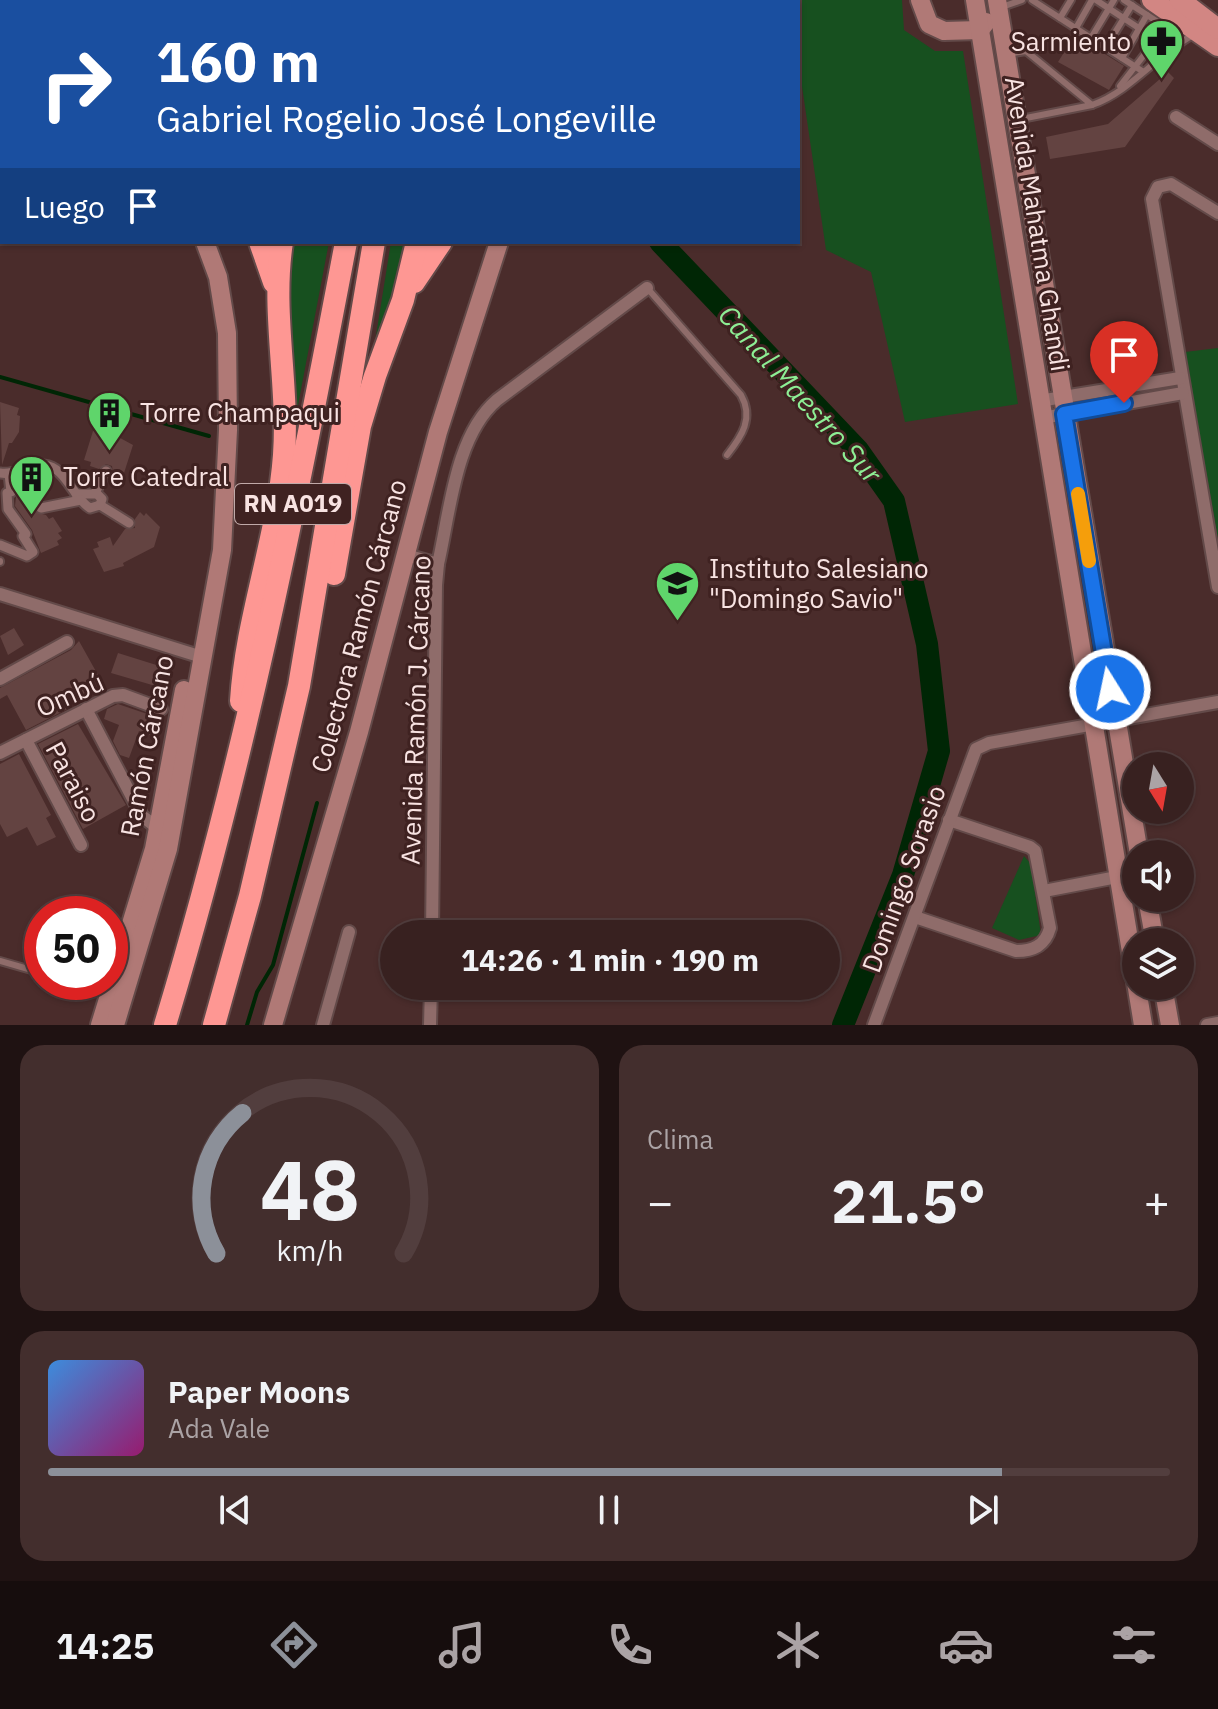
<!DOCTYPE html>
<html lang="es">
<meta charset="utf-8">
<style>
body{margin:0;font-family:"IBM Plex Sans",sans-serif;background:#432e2d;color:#f1f3f6;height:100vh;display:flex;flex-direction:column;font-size:30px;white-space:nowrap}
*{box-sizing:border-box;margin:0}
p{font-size:26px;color:#aba3a5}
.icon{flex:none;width:44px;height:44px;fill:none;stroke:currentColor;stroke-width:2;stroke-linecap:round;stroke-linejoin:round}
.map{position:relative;height:1025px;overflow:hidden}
.details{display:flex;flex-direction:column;gap:20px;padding:20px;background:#1f1212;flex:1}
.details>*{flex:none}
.top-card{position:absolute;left:0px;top:0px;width:800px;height:244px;box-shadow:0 2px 6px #0004,0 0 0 2px #523e3e;background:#1a4fa0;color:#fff;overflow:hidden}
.needle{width:52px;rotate:169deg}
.fabs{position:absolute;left:1122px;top:752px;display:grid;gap:16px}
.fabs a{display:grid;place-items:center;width:72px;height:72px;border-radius:50%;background:#382120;box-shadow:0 2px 6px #0004,0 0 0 2px #523e3e;font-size:40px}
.speed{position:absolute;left:24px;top:896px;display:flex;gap:16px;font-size:40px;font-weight:700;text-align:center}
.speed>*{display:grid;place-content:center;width:104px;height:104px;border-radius:50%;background:#382120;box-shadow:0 2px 6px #0004,0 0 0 2px #523e3e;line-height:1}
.speed .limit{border:12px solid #d22;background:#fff;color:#111}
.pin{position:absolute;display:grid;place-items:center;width:68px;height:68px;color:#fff;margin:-82px -34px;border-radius:50% 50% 50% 0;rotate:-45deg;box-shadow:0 0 8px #0007}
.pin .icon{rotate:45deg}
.me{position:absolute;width:88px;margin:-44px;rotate:350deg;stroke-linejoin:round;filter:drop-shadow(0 0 6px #0008)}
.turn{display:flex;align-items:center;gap:28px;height:168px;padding:0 24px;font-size:36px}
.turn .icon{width:104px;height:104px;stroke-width:2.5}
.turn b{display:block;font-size:56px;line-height:68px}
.then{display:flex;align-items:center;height:76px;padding:0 24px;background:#0003;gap:16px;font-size:30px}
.big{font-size:60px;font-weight:800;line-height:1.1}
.details .card{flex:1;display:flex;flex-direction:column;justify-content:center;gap:12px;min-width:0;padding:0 28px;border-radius:24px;background:#432e2d}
.details .dial{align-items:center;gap:0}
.dial svg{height:208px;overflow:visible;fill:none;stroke:#523e3e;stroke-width:7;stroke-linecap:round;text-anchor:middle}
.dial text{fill:#f1f3f6;stroke:none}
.song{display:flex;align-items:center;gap:24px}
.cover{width:96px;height:96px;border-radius:12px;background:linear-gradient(135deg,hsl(210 70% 55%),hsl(320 70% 35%))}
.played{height:8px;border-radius:4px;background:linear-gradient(90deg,#8c9099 85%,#523e3e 85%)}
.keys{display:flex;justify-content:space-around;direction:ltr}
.heat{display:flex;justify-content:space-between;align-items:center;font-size:44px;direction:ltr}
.details .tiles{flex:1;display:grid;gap:20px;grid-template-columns:1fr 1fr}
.card:last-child{grid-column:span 2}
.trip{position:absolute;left:380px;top:920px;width:460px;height:80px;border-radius:40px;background:#382120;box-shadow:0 2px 6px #0004,0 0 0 2px #523e3e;font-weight:800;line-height:80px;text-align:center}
.tabs{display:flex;height:128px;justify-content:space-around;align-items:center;background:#160d0d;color:#aba3a5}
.tabs .icon{width:56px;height:56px}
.tabs .selected{color:#8c9099}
.tabs b{font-size:36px;color:#f1f3f6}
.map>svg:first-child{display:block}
</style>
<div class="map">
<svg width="1218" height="1025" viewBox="0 0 1218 1025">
<rect width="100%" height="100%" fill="#4a2c2b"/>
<g fill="#17501f">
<polygon points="789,0 902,0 904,30 935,51 963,51 1018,404 905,422 871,272 826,250 798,59 798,2"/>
<polygon points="287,242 329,242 295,421"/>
<polygon points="391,242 410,242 374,348"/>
<polygon points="1218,348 1218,539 1185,352"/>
<polygon points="1024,856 1031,864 1041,935 1019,940 992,928"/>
</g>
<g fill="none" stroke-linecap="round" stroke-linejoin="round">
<g stroke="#002605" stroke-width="4">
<polyline points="271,0 273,2"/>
<polyline points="0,377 209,436"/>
<polyline points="247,1025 257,992 273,965 317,803"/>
</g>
<polyline stroke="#002605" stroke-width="22" points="660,242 858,450 894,501 927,644 939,751 903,875 843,1025"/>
</g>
<g fill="#634341">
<polygon points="1084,41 1124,66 1109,90 1058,62 1068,46 1077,52"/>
<polygon points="1168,72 1174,78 1125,147 1050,159 1046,137 1108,124"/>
<polygon points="0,402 19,408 17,415 20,416 19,432 12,443 9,443 2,465"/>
<polygon points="93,431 111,433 133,445 124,473 113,473 112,466 106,464 99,469 90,466 91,462 84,460"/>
<polygon points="31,478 31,482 37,481 40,501 34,505 35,512 46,515 49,519 53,517 62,531 58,533 62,538 57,541 59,545 41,553 32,530 15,506 18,479"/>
<polygon points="140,512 144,516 146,513 160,527 154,547 123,563 124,566 104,572 93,549 99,547 97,542 110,537 113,546 125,529 135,528 135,519"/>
<polygon points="14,628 24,645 8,655 0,636"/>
<polygon points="79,641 103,684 67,703 69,708 26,730 7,695 0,699 0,688 71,650"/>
<polygon points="118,653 166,668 159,687 111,673"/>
<polygon points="118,704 156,717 150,735 139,731 129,758 120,755 113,741 119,725 104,719 107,709"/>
<polygon points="78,724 126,805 83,829 38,744"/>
<polygon points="19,754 51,815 46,818 56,837 37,846 27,827 7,837 0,824 0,764"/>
</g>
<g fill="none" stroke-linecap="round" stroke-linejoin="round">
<defs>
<g id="service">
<polyline points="1032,0 1142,71"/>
<polyline points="1096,0 1157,40"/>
<polyline points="1124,0 1167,28"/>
<polyline points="595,2 595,0"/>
<polyline points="999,8 1022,0"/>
<polyline points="1060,18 1071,0"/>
<polyline points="1076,28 1092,0"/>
<polyline points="1091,38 1114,0"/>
<polyline points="1106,47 1132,5"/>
<polyline points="1007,54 1026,51 1092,105 1021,119"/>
<polyline points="1122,58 1147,15"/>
<polyline points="1120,86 1172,19"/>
<path d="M 1092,105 C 1130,92 1158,54 1193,35"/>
<path d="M 648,289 L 741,395 C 754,418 742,436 727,455"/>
<polyline points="0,562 0,561"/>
<polyline points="0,961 42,973"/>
<polyline points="73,982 96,989 108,986"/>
</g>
<g id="pedestrian">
<path d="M 0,473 C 16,476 29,463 44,465 C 66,467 73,498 90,508 L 100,505 L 129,523"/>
<polyline points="95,493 106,471"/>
<polyline points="76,494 97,494 102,499 100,505"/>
<polyline points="41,508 81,500"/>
<polyline points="0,545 27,556 33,552 23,536 26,534 8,509 7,493 11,492 9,474"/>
</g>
<g id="minor">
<polyline points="1176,117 1218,144"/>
<polyline points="1218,213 1171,184 1158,187 1152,199 1218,587"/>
<polyline points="1039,401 1180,378"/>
<polyline points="1042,418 1183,393"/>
<polyline points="406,555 438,564"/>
<polyline points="0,594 202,657"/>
<polyline points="0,679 67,642"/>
<polyline points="86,709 142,816 160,830"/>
<polyline points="26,740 81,845"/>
<polyline points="0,753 113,696 123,695 161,709"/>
<polyline points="1044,891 1117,877"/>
<path d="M 915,917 L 1016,951 C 1033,951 1045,946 1050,928 L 1035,851 L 1030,847 L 949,820"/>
<path d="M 432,934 L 436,585 L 438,564 C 450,512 455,436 497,400 L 647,288"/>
<polyline points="323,1025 349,932"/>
<polyline points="430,1025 431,986"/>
<polyline points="874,1025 976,749 989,743 1218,702"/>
<polyline points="1207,1025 1218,1023"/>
</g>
<g id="secondary">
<polyline points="920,0 929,24 944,31 980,30 986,22"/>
<polyline points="975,0 1143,1025"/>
<polyline points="997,0 1139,854"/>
<polyline points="564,2 565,0"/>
<polyline points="0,71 2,71"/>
<polyline points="1147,898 1155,942"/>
<polyline points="1163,986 1170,1025"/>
<polyline points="100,1025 154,849 184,690"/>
<polyline points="115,1025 168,849 222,550 228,430 227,333 218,277 205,242"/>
<polyline points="273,1025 359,732 438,432 499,242"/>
</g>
<g id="primary">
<polyline points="1152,0 1218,46"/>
<polyline points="1180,0 1218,29"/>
<polyline points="70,2 74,0"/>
<polyline points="0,24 2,23"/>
</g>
<g id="motorway">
<polyline points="358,0 358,2"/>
<polyline points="391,2 391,0"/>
<polyline points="419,2 419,0"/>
<polyline points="470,2 472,0"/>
<polyline points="542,2 543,0"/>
<polyline points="0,46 2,47"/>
<polyline points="260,242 274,282"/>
<polyline points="414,282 441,242"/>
<polyline points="334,574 360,426 375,376 403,300 417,242"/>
<path d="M 241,701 C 246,618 278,538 284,455 C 289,384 271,312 282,242"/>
<path d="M 165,1025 C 243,768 296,506 346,242"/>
<polyline points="214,1025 250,896 299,686 374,242"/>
</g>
</defs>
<use href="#service" stroke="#634a49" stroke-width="10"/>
<use href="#pedestrian" stroke="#634a49" stroke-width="13"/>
<use href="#minor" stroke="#634a49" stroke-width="16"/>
<use href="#secondary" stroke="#634a49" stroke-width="22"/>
<use href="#primary" stroke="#634a49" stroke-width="24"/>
<use href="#motorway" stroke="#634a49" stroke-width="26"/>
<use href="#service" stroke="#8f6c6a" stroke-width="6"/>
<use href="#pedestrian" stroke="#8f6c6a" stroke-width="9"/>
<use href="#minor" stroke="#8f6c6a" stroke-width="12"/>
<use href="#secondary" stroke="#b07976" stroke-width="18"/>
<use href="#primary" stroke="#d28683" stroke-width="20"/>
<use href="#motorway" stroke="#fe9793" stroke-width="22"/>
</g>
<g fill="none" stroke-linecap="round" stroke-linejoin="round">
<defs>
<polyline id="route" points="1110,689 1064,414 1124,403"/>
</defs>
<use href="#route" stroke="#114b97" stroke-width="20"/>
<use href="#route" stroke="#1a73e8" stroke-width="14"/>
<polyline stroke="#f59e0b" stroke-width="14" points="1078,494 1089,561"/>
</g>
<defs>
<symbol id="pharmacy-pin" viewBox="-11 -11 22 30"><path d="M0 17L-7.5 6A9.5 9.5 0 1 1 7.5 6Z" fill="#5fd56b" stroke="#3f2221"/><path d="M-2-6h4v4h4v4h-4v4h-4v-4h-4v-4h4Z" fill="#111"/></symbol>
<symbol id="building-pin" viewBox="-11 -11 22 30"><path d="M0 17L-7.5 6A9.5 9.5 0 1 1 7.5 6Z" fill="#5fd56b" stroke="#3f2221"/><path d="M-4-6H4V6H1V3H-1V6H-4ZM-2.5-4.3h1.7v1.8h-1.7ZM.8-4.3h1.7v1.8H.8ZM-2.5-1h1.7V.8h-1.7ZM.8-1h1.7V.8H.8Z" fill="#111"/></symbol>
<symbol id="university-pin" viewBox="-11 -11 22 30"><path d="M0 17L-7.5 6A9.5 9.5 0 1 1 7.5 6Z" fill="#5fd56b" stroke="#3f2221"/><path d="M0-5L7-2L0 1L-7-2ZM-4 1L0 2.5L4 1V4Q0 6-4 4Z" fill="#111"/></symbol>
</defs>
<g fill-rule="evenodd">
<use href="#pharmacy-pin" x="1136" y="16" width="51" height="69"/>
<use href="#building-pin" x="84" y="388" width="51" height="69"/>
<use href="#building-pin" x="6" y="452" width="51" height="69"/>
<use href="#university-pin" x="652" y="558" width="51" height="69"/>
</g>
<g text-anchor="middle" stroke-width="6" stroke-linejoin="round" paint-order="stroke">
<rect fill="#3f2221" stroke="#c0a9a8" stroke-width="2" x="235" y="484" width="116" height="40" rx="6"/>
<g font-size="24" font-weight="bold" fill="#f8e3e2">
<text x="293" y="512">RN A019</text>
</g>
<g font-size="26" fill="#f8e3e2" stroke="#3f2221" text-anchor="start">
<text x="1131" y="51" text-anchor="end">Sarmiento</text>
<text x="140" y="422">Torre Champaqui</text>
<text x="63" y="486">Torre Catedral</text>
<text x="709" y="578">Instituto Salesiano<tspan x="709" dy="30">"Domingo Savio"</tspan></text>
</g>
<g font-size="26" fill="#f8e3e2" stroke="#3f2221">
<text transform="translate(1037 224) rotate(81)" y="9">Avenida Mahatma Ghandi</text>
<text transform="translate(359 626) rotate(-75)" y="9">Colectora Ramón Cárcano</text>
<text transform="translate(70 695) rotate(-24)" y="9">Ombú</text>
<text transform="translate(416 710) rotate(-88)" y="9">Avenida Ramón J. Cárcano</text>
<text transform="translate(147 746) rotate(-79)" y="9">Ramón Cárcano</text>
<text transform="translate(73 782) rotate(62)" y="9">Paraiso</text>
<text transform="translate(904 879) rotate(-70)" y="9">Domingo Sorasio</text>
</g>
<g font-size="28" font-style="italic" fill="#8dee94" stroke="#3f2221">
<text transform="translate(800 394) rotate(48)" y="10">Canal Maestro Sur</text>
</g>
</g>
</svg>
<div class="fabs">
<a><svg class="needle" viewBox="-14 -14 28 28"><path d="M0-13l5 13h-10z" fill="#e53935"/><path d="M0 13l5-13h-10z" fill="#aba3a5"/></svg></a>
<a><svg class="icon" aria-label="sound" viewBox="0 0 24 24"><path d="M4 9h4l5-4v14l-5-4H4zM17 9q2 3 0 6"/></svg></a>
<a><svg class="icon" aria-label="layers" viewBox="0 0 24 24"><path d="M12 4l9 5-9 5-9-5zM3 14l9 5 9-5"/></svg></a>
</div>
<div class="speed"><div class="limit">50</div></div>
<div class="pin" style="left:1124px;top:403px;background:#d93025"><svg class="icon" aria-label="arrive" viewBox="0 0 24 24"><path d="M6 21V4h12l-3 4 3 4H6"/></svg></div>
<svg class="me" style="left:1110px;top:689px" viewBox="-20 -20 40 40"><circle r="17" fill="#1a73e8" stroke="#fff" stroke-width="3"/><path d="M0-11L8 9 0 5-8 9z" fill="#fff"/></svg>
<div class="trip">14:26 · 1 min · 190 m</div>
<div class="top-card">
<div class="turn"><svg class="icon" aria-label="right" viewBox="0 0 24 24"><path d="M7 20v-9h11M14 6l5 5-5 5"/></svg><div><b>160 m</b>Gabriel Rogelio José Longeville</div></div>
<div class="then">Luego<svg class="icon" aria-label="arrive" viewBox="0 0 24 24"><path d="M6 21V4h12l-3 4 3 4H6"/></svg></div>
</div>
</div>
<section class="details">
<div class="tiles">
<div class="card dial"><svg viewBox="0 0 100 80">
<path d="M14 69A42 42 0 1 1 86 69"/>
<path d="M14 69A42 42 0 0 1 24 15" stroke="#8c9099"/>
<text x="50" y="56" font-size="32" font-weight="700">48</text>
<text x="50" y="72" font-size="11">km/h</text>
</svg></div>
<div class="card"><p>Clima</p>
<div class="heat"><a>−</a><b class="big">21.5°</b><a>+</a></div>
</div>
<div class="card">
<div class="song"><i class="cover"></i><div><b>Paper Moons</b><p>Ada Vale</p></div></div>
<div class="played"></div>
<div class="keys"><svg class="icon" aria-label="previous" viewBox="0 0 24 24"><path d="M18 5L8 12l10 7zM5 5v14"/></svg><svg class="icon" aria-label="pause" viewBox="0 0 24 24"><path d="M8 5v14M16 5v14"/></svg><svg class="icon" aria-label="next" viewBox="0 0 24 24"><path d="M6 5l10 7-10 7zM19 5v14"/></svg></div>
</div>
</div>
</section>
<nav class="tabs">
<b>14:25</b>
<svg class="icon selected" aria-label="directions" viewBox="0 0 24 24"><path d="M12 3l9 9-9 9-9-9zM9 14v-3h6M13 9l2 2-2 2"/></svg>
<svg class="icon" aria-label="music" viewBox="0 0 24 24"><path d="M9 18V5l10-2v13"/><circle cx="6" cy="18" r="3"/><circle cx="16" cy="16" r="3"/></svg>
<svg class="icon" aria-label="phone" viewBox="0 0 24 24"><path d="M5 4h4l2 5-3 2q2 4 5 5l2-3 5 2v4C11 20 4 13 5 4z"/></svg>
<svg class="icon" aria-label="climate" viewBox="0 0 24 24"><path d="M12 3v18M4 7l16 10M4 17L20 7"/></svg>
<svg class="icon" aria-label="car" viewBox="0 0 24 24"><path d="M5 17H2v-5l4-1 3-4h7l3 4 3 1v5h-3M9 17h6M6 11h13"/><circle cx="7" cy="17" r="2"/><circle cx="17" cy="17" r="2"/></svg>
<svg class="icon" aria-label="filters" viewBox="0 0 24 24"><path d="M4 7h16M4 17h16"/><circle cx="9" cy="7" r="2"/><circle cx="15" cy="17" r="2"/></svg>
</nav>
